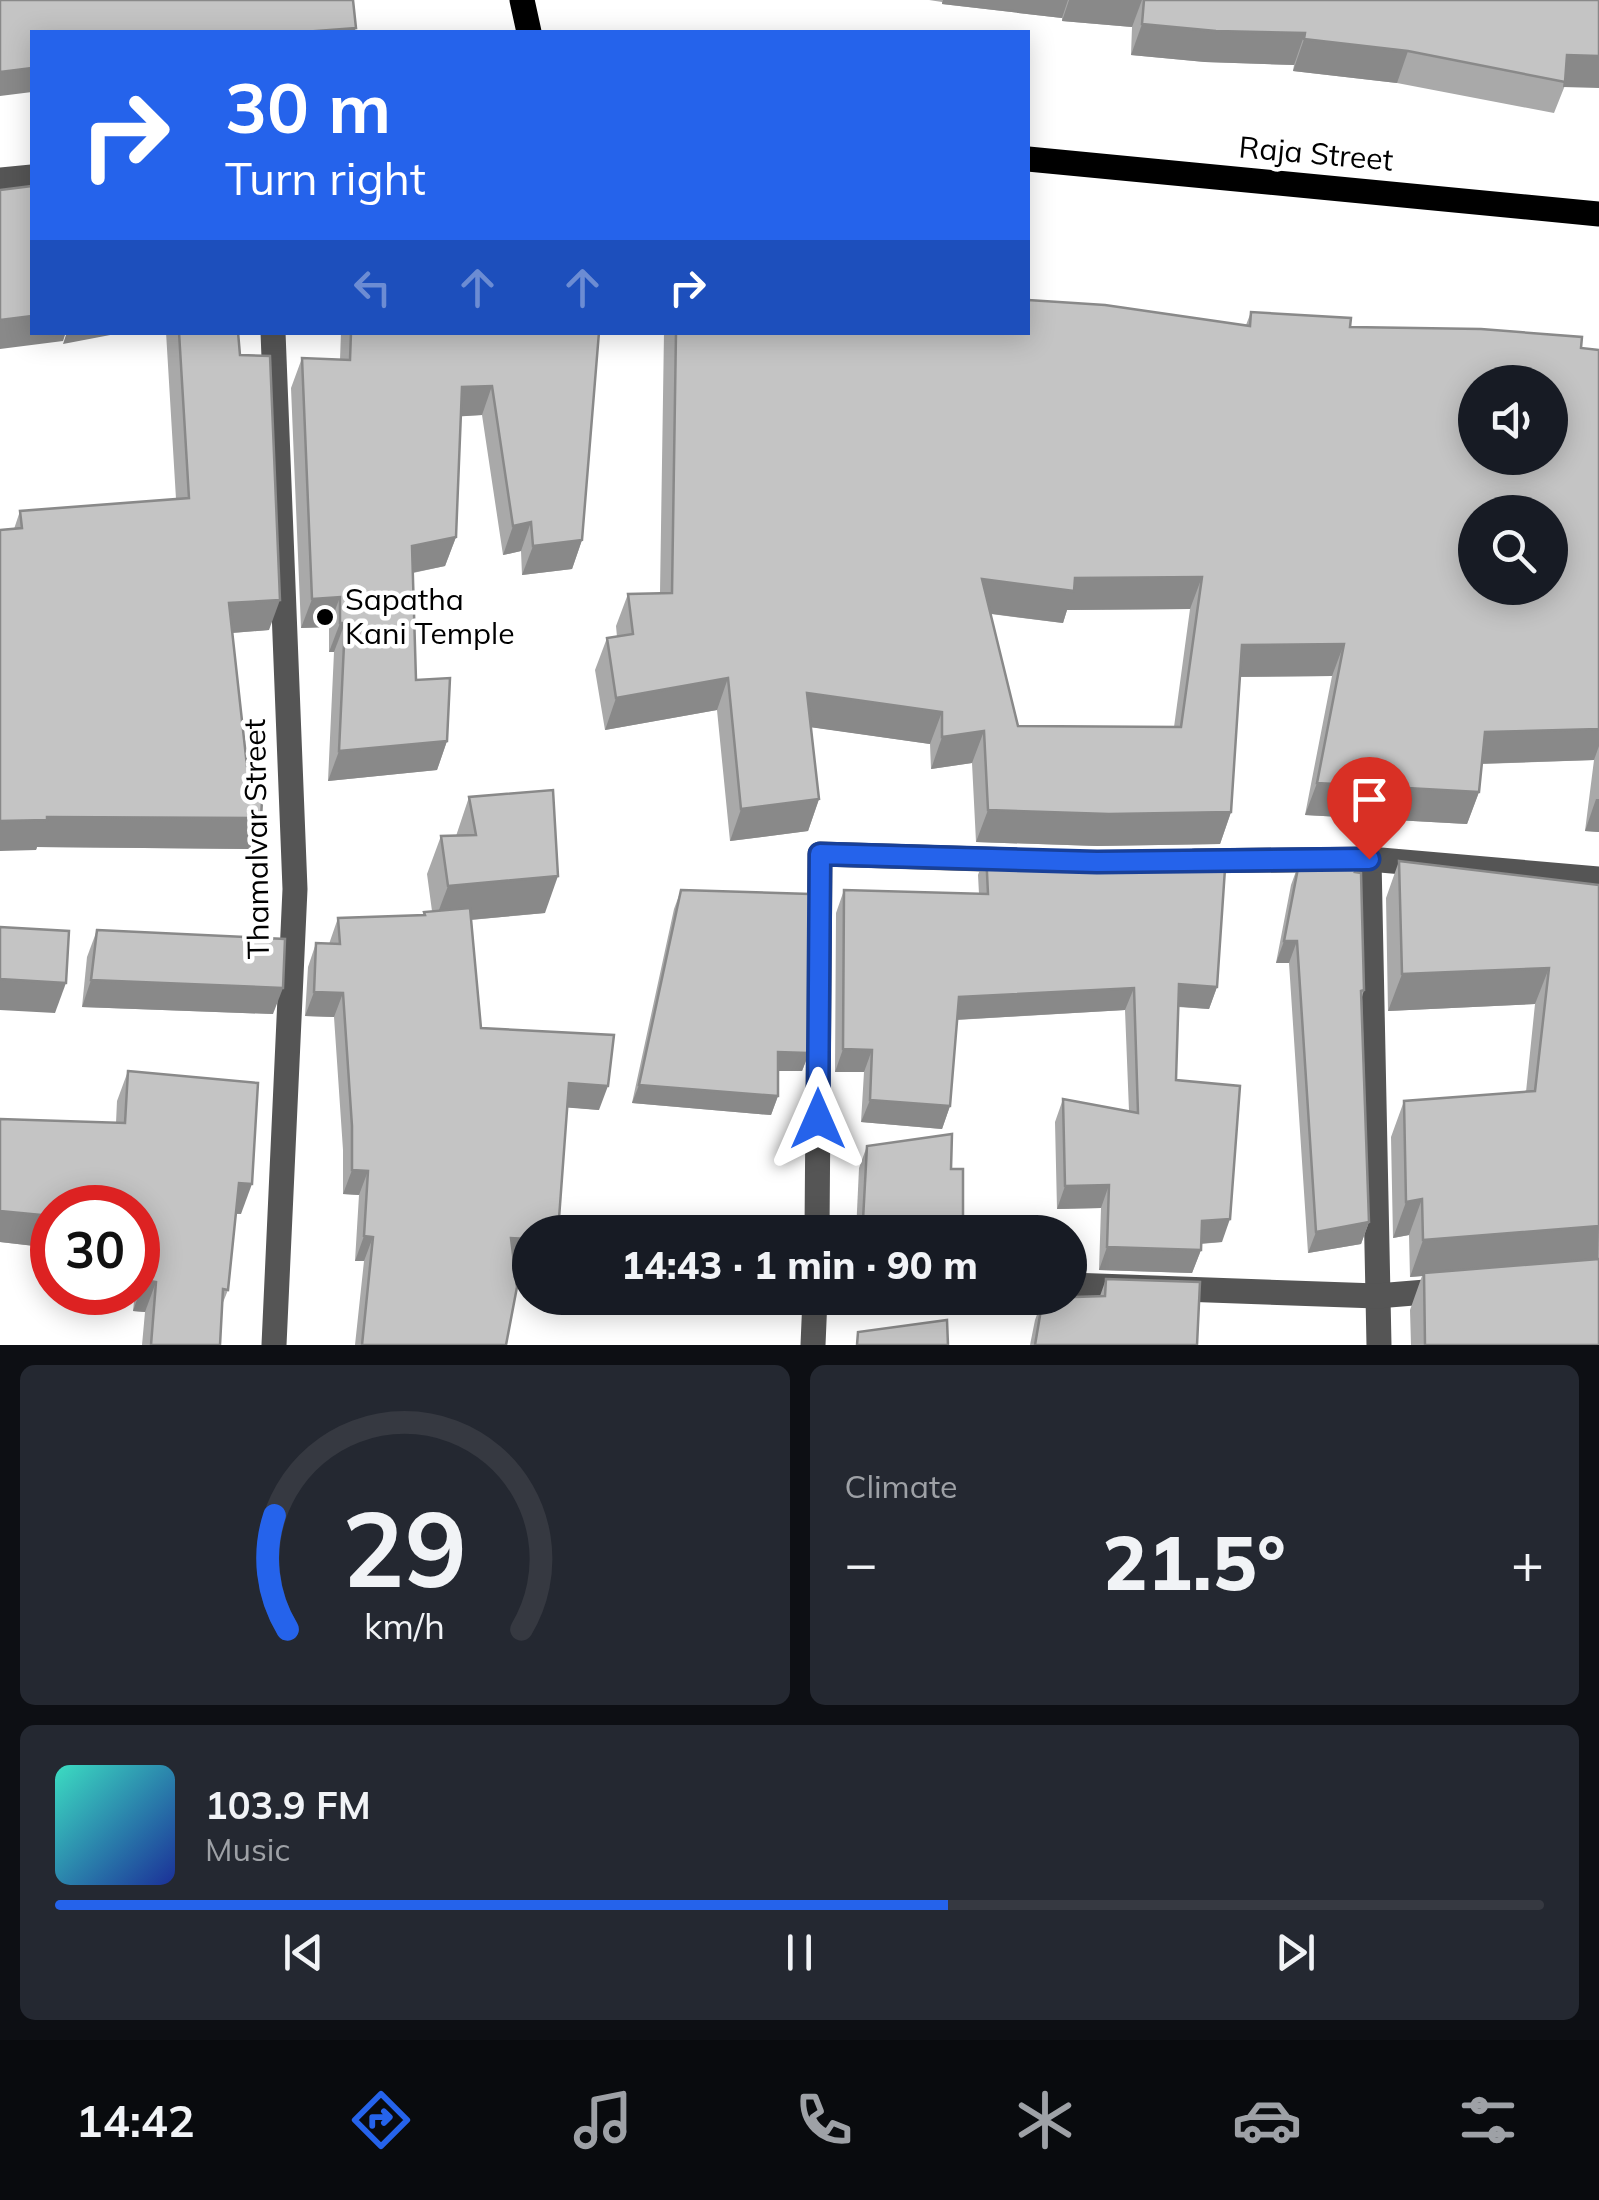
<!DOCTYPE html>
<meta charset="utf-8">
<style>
body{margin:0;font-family:Mulish,sans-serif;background:#242831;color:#f1f3f6;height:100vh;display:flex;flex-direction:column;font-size:38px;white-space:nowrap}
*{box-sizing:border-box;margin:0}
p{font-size:32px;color:#9ea1a6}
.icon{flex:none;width:55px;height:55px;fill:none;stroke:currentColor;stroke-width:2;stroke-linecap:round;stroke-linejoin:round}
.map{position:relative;height:1345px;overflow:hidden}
.details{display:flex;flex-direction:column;gap:20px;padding:20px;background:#0d0f14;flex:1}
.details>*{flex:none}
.banner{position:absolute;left:30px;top:30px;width:1000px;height:305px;border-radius:0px;box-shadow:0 5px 25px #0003;background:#2563eb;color:#fff;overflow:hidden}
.tools{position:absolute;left:1458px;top:365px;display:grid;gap:20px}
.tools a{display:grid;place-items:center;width:110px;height:110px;border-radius:50%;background:#171b24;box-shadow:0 5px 25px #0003;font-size:50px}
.speed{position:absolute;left:30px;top:1185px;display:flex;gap:20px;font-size:50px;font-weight:700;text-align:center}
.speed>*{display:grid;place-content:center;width:130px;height:130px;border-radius:50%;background:#171b24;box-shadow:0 5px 25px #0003;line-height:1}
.speed .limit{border:15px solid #d22;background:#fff;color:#111}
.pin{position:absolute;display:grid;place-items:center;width:85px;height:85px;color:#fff;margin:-102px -42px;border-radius:50% 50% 50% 0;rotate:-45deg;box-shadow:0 0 10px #0007}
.pin .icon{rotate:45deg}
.me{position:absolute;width:110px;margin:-55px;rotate:0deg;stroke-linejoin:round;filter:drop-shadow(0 0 8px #0008)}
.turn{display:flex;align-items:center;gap:35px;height:210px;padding:0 30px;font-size:45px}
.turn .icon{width:130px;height:130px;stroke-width:2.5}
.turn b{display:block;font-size:70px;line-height:85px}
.lanes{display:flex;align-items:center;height:95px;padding:0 30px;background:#0003;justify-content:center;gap:50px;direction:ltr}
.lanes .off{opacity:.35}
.big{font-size:75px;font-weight:800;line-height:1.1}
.details .card{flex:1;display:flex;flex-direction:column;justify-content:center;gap:15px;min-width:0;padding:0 35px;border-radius:15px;background:#242831}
.details .dial{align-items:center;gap:0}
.dial svg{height:260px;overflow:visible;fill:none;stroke:#363941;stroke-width:7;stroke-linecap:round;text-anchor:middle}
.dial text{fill:#f1f3f6;stroke:none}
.song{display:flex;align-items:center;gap:30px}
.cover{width:120px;height:120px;border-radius:15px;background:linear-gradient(135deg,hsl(170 70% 55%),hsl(230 70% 35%))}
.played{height:10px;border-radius:5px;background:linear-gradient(90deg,#2563eb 60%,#363941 60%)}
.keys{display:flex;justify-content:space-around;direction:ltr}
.heat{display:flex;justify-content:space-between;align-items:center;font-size:55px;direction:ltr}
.details .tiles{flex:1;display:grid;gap:20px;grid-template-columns:1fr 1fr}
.card:last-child{grid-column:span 2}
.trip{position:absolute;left:512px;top:1215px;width:575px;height:100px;border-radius:50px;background:#171b24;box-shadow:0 5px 25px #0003;font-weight:800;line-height:100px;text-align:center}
.tab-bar{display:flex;height:160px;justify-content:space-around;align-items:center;background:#090b0e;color:#9ea1a6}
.tab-bar .icon{width:70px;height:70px}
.tab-bar .on{color:#2563eb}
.tab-bar b{font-size:45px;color:#f1f3f6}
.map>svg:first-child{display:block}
</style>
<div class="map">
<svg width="1599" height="1345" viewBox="0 0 1599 1345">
<rect width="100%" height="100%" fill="#fff"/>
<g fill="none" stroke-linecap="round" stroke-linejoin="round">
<g stroke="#555" stroke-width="25">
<polyline points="0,180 32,177"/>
<polyline points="273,332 295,889 274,1345"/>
<polyline points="1369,859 1379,1345"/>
<polyline points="1195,861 1369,859 1599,879"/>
<polyline points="817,1232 820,854 1015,860"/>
<polyline points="1070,1285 1377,1296 1450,1290"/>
<polyline points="813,1345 815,1298"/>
</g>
<g stroke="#000" stroke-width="25">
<polyline points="522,0 529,32"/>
<polyline points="1028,159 1599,214"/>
</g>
</g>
<g fill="#a9a9a9" fill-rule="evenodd">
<polygon points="929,0 1599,0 1554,113 1397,83 1293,71 1294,65 1205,62 1131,55 1132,27 1062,21 1062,18 942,4 942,2"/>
<path d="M 1251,312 L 1350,327 L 1599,350 L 1599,832 L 1585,831 L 1594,760 L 1481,764 L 1479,792 L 1467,824 L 1305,815 L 1332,676 L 1240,677 L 1231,812 L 1220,844 L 1097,846 L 976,842 L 972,763 L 931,769 L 930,744 L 811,727 L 819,799 L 808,831 L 730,841 L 717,710 L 605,730 L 595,670 L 607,638 L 617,637 L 616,626 L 628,594 L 660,593 L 664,332 L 1028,332 L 1246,325 ZM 1190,609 L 1174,727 L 1018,726 L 991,614 L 1063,623 L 1067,610 Z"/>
<polygon points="166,332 238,332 269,630 232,633 250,849 37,847 36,850 14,529 20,511 176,499"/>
<polygon points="341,332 599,332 582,540 572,569 522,575 521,551 503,555 482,415 460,416 456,537 445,566 413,573 416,680 447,741 437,770 328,781 334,652 329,652 329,627 301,628 291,388 302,358 340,360"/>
<polygon points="469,797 545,913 471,920 481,1028 599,1110 567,1107 514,1263 506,1345 355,1345 364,1261 355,1261 359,1195 343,1194 343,1150 334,1017 305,1016 308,967 316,943 329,944 338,918 423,915 424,912 432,911 427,874 441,836 456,836"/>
<polygon points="986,852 1217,987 1209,1009 1178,1007 1176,1080 1222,1242 1201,1244 1201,1250 1192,1273 1099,1270 1101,1208 1057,1209 1055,1122 1063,1099 1129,1111 1125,1010 957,1020 950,1106 942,1129 861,1122 864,1072 835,1072 836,913 844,890 979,894 978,875"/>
<polygon points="1399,861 1599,885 1599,1345 1411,1345 1410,1310 1422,1276 1410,1277 1409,1235 1393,1238 1391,1137 1404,1101 1526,1092 1535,1004 1388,1011 1386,898"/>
<polygon points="1299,863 1364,990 1362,997 1369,1222 1361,1244 1308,1253 1289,963 1276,963 1291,885"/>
<polygon points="681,890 809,1053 802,1071 778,1071 778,1096 771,1115 632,1103 674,909"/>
<polygon points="97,930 273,1014 82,1007 87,957"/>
<polygon points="128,1071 241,1214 235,1214 228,1290 222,1305 220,1345 142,1345 145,1312 133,1311 135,1292 138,1292 138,1256 52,1208 52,1248 0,1242 0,1119 116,1123 117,1101"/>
<polygon points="867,1146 951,1169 959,1232 856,1232 859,1168"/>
<polygon points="1106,1279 1197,1345 1030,1345 1035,1320 1043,1298 1100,1296"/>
</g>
<g fill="#898989">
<polygon points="943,0 1068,0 1062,18 942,4"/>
<polygon points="1069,0 1142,0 1132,27 1062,21"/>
<polygon points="1142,24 1305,33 1294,65 1205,62 1131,55"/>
<polygon points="356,28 354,32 303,32 303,31"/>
<polygon points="1304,39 1408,51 1397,83 1293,71"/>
<polygon points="1567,55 1599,56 1599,88 1563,87"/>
<polygon points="32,68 32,92 0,96 0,72"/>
<polygon points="32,316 32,332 66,332 63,341 0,349 0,320"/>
<polygon points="67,332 126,332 63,344"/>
<polygon points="492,386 482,415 451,417 462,387"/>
<polygon points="531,522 521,551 503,555 513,526"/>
<polygon points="456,537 445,566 401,575 412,546"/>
<polygon points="582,540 572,569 522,575 533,546"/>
<polygon points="1202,577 1190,609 1067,610 1063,623 970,611 982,579"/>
<polygon points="340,597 329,627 301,628 312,599"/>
<polygon points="280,600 269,630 218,634 229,603"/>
<polygon points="340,623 345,623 334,652 329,652"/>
<polygon points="1344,644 1332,676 1231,677 1242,645"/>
<polygon points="728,678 717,710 605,730 616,698"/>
<polygon points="807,693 942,712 930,744 795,725"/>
<polygon points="1599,729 1599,746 1594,760 1473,764 1485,732"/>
<polygon points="984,731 972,763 931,769 942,737"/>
<polygon points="447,741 437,770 328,781 339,751"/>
<polygon points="1317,783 1479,792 1467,824 1305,815"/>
<polygon points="819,799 808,831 730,841 741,809"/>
<polygon points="1596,799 1599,799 1599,832 1585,831"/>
<polygon points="988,810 1231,812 1220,844 1097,846 976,842"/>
<polygon points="47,817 261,818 250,849 37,847 36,850 0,851 0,821"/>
<polygon points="558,876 545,913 434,923 448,886"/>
<polygon points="1284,941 1297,941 1289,963 1276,963"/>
<polygon points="1549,968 1535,1004 1388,1011 1402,974"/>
<polygon points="0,979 66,983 55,1013 0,1010"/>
<polygon points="91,980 283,988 273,1014 82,1007"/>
<polygon points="1179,984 1217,987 1209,1009 1171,1006"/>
<polygon points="1134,988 1125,1010 951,1020 959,997"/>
<polygon points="314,992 343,993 334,1017 305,1016"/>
<polygon points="843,1049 872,1050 864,1072 835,1072"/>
<polygon points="778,1052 809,1053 802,1071 771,1071"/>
<polygon points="569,1083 608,1086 599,1110 560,1107"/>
<polygon points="639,1085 778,1096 771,1115 632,1103"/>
<polygon points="870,1100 950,1106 942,1129 861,1122"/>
<polygon points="352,1170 368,1171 359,1195 343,1194"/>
<polygon points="239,1183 252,1184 241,1214 228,1213"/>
<polygon points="1109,1185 1101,1208 1057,1209 1065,1186"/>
<polygon points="1422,1199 1409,1235 1393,1238 1406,1202"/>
<polygon points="0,1211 52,1216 52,1248 0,1242"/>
<polygon points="1230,1219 1222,1242 1194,1244 1202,1221"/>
<polygon points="863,1220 963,1222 959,1232 859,1232"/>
<polygon points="1369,1222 1361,1244 1308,1253 1316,1232"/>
<polygon points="138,1225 149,1226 138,1256"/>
<polygon points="1599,1226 1598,1262 1410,1277 1423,1240"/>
<polygon points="364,1236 373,1237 364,1261 355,1261"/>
<polygon points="511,1238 530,1239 530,1263 503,1263"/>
<polygon points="1107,1247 1201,1250 1192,1273 1099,1270"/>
<polygon points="144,1280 156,1282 145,1312 133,1311"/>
</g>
<g fill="#c4c4c4" stroke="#898989" stroke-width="2.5" fill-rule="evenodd">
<polygon points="0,0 353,0 356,28 303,32 32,32 32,68 0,72"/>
<polygon points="1144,0 1599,0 1599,56 1567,55 1565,82 1408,51 1304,39 1305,33 1216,31 1142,24"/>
<polygon points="32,186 32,316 0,320 0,190"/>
<path d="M 1028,300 L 1105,305 L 1250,326 L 1251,312 L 1351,318 L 1350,327 L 1481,329 L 1582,337 L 1581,348 L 1599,350 L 1599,729 L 1485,732 L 1479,792 L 1317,783 L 1344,644 L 1242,645 L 1231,812 L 1109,814 L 988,810 L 984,731 L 942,737 L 942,712 L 807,693 L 819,799 L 741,809 L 728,678 L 616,698 L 607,638 L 633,634 L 628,594 L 672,593 L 676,332 L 1028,332 ZM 1475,382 L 1550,382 L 1550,458 L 1475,458 ZM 1475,512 L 1550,512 L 1550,588 L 1475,588 ZM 1202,577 L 1181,727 L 1018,726 L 982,579 L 1074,591 L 1075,578 Z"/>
<polygon points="179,332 238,332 240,355 270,356 280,600 229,603 247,766 264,766 261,818 47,817 47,820 0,821 0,530 22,528 20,511 189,498"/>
<polygon points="351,332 599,332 582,540 533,546 531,522 513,526 492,386 462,387 456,537 412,546 416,680 450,678 447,741 339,751 345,623 340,623 340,597 312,599 302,358 350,360"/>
<polygon points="553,790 558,876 448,886 441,836 476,835 469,797"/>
<polygon points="986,852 1105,856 1226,854 1217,987 1179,984 1176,1080 1240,1086 1230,1219 1202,1221 1201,1250 1107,1247 1109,1185 1065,1186 1063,1099 1138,1113 1134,988 959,997 950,1106 870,1100 872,1050 843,1049 844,890 988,894"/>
<polygon points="1399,861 1599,885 1599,1226 1423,1240 1422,1199 1406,1202 1404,1101 1535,1091 1549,968 1402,974"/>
<polygon points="1299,863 1356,870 1355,872 1361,873 1364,990 1361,991 1369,1222 1316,1232 1297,941 1284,941"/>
<polygon points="681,890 810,894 809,1053 778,1052 778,1096 639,1085"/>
<polygon points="470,908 481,1028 614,1035 608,1086 569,1083 558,1232 530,1232 530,1239 511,1238 517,1287 506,1345 362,1345 373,1237 364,1236 368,1171 352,1170 352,1126 343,993 314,992 316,943 340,944 338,918 425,915 424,912"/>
<polygon points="0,927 69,931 66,983 0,979"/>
<polygon points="97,930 285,939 283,988 91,980"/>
<polygon points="128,1071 258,1083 252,1184 239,1183 228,1290 223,1289 220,1345 151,1345 156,1282 144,1280 149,1226 138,1225 138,1208 52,1208 52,1216 0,1211 0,1119 125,1123"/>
<polygon points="952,1134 951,1169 963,1169 963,1222 863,1220 867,1146"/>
<polygon points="1599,1259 1599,1345 1425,1345 1424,1273"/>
<polygon points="1106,1279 1200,1282 1197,1345 1035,1345 1043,1298 1105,1296"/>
<polygon points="947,1320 948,1345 857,1345 858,1332"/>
</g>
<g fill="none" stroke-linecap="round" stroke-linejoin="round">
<defs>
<polyline id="route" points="818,1119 820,854 1097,862 1369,859"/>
</defs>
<use href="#route" stroke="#184099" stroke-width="25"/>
<use href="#route" stroke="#2563eb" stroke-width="18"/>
</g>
<circle fill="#000" stroke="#fff" stroke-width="4" cx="325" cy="617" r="10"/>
<g text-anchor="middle" stroke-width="9" stroke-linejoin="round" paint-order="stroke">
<g font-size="30" fill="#000" stroke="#fff">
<text transform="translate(1316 154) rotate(5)" y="10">Raja Street</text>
<text transform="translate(257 839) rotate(-91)" y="10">Thamalvar Street</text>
</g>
<g font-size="30" fill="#000" stroke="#fff" text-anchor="start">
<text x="345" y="610">Sapatha<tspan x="345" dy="34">Kani Temple</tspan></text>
</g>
</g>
</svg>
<div class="tools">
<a><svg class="icon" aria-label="sound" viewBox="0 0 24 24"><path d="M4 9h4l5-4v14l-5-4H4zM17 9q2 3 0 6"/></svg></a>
<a><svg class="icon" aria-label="search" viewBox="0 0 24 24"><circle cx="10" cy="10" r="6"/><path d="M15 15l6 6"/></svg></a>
</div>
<div class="speed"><div class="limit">30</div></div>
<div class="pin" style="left:1369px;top:859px;background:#d93025"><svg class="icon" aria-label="arrive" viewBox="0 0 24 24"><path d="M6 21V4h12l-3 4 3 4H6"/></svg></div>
<svg class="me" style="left:818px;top:1119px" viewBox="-20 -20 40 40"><path d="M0-17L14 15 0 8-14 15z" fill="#2563eb" stroke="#fff" stroke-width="4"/></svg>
<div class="trip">14:43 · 1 min · 90 m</div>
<div class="banner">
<div class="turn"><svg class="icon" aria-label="right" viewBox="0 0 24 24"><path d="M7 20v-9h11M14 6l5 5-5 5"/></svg><div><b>30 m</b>Turn right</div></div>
<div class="lanes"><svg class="icon off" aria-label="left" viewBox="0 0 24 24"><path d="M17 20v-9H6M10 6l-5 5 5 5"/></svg><svg class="icon off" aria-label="ahead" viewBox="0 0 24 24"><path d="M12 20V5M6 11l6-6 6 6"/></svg><svg class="icon off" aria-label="ahead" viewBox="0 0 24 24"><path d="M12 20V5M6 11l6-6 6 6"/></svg><svg class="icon" aria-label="right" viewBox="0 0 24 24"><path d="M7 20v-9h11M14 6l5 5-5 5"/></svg></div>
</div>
</div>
<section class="details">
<div class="tiles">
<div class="card dial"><svg viewBox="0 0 100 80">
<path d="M14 69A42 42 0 1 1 86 69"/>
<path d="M14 69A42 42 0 0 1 10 34" stroke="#2563eb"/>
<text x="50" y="56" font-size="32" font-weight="700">29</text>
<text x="50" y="72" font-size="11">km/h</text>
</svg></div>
<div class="card"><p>Climate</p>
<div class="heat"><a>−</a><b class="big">21.5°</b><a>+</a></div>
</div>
<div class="card">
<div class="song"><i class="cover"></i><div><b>103.9 FM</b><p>Music</p></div></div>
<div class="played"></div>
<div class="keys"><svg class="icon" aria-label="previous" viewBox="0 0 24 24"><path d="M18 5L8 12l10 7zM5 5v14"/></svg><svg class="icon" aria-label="pause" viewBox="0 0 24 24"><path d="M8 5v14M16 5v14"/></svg><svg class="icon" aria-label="next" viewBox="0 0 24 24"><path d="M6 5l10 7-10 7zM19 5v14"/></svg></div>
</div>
</div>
</section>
<nav class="tab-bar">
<b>14:42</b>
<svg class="icon on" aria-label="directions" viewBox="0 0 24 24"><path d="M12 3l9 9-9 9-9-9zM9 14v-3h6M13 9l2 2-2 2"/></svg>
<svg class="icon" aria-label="music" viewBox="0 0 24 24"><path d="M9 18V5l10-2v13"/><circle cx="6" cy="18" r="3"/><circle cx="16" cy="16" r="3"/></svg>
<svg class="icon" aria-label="phone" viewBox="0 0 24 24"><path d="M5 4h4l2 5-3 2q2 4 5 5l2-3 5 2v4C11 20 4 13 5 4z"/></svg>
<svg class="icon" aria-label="climate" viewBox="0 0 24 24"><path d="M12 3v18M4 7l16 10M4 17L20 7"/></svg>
<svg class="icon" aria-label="car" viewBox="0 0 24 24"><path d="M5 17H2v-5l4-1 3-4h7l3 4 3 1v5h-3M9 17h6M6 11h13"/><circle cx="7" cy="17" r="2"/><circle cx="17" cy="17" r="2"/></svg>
<svg class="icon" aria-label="filters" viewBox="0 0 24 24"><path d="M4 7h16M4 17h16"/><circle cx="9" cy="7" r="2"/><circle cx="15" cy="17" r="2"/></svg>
</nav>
